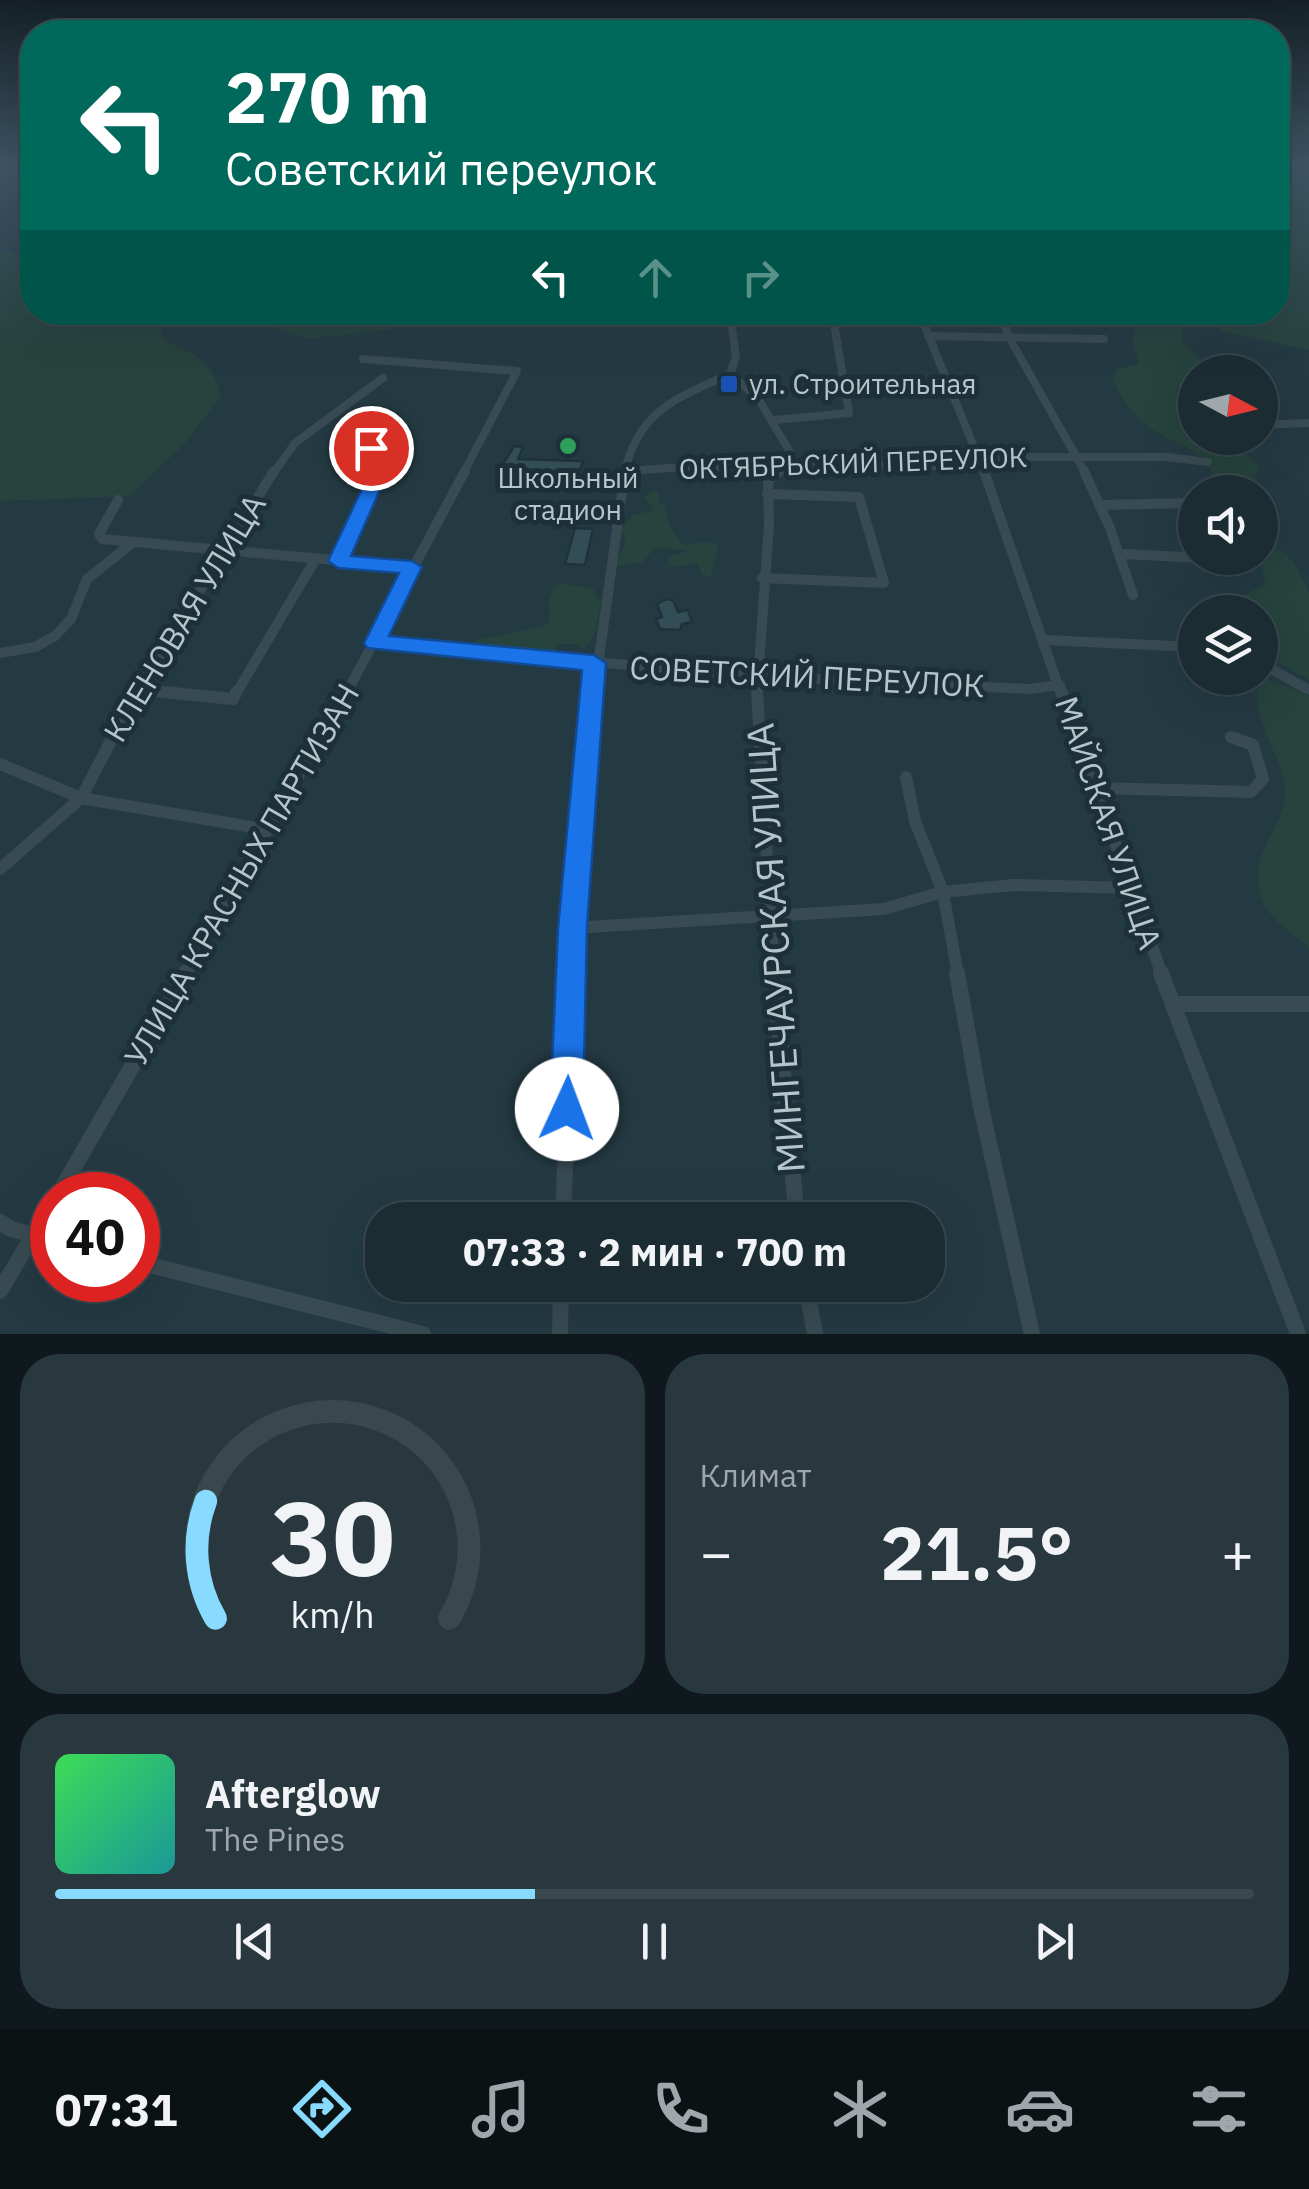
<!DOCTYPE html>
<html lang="ru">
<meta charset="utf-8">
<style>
body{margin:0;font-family:"IBM Plex Sans",sans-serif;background:#28383e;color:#f1f3f6;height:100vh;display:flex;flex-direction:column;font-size:38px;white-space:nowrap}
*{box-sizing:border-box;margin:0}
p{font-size:32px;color:#a0a7ac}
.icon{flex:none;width:55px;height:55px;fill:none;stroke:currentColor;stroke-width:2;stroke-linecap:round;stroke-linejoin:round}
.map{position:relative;height:1334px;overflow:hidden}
.side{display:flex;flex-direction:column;gap:20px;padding:20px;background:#0f181c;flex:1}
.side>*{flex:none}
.banner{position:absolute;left:20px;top:20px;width:1270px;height:305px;border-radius:40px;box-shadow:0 10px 40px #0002,0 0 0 2px #39484d;background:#00695c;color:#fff;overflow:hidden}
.needle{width:65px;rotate:97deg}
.fabs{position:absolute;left:1178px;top:355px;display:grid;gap:20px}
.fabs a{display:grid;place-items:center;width:100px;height:100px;border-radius:50%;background:#1b2c32;box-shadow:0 10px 40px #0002,0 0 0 2px #39484d;font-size:50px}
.speed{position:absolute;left:30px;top:1172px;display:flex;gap:20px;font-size:50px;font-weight:700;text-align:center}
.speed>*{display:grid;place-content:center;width:130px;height:130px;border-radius:50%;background:#1b2c32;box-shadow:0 10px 40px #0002,0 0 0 2px #39484d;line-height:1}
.speed .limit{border:15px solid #d22;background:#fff;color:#111}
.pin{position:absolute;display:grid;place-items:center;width:85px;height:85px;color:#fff;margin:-42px;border:5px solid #fff;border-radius:50%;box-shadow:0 2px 10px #0007}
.me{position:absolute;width:110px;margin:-55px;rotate:2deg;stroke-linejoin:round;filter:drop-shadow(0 0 8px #0008)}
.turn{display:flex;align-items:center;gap:35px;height:210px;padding:0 40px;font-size:45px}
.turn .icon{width:130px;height:130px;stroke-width:2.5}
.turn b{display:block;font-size:70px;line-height:85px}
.lanes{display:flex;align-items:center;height:95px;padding:0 40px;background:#0003;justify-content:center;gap:50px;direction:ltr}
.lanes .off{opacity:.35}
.big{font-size:75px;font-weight:800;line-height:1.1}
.side .widget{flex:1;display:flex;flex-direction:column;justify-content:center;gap:15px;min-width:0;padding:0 35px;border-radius:40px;background:#28383e}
.side .dial{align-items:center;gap:0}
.dial svg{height:260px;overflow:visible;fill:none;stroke:#39484d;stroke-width:7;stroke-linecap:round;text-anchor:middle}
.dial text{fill:#f1f3f6;stroke:none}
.song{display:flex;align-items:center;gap:30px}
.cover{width:120px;height:120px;border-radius:15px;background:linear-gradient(135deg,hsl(130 70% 55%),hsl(180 70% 35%))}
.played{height:10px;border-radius:5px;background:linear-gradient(90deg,#88daff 40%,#39484d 40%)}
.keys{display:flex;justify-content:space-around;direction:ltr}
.heat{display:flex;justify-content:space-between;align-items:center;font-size:55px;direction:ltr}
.side .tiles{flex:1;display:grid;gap:20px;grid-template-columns:1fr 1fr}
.widget:last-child{grid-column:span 2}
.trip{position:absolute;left:365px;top:1202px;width:580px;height:100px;border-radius:40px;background:#1b2c32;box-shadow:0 10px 40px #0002,0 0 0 2px #39484d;font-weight:800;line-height:100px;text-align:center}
.menu{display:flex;height:160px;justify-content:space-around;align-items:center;background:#0b1214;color:#a0a7ac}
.menu .icon{width:70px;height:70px}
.menu .active{color:#88daff}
.menu b{font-size:45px;color:#f1f3f6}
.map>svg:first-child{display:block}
</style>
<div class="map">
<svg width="1309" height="1334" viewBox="0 0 1309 1334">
<rect width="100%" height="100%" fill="#243a43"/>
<g fill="#26433e">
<polygon points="1278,165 1309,165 1309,350 1222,331 1210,313 1278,312"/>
<path d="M 0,249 L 32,257 L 32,312 L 155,313 L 164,340 C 196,355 212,360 221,397 L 184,444 L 129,496 L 0,501 Z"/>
<polygon points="224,313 409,313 392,329 310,339"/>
<path d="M 1127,313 L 1185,313 L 1182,340 L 1200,359 L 1200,372 L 1195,372 L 1175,391 L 1195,409 L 1195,438 L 1230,438 L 1259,466 L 1251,492 L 1215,492 C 1214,445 1174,448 1145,424 C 1130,411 1120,396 1112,378 L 1119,369 L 1139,363 L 1132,343 L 1135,328 Z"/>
<polygon points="651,491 658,491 659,504 664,505 669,524 683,545 707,542 719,546 710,577 703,575 697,564 662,568 670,565 667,557 690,550 654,548 643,562 618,566 619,554 626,544 621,530 633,515 652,511 653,506 644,499"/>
<polygon points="1260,531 1293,561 1309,593 1309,680 1262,653 1260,612 1249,612 1239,598 1265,584 1259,558"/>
<path d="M 561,583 L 594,589 L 595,597 L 601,601 C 597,618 599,640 582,649 L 575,644 L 559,644 L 550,656 L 477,650 L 469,645 L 477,640 L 545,626 L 550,620 L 549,600 L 554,587 Z"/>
<path d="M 1261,676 L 1309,696 L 1309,948 C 1294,935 1267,917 1261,898 C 1246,851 1289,824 1285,788 C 1280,750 1247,716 1261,676 Z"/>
</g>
<g fill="#334d57" stroke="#1f3239" stroke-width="2.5">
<polygon points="514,446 523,447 518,459 583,461 580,470 570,473 510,468 511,465 503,464"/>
<polygon points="575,528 593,529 585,565 565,564"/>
<polygon points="667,599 673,600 678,612 688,610 692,622 682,624 680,630 660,629 656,619 662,617 657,604"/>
</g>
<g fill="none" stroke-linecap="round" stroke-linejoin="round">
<g stroke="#394b52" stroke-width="8">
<polyline points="730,312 736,357 730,374"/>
<polyline points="919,312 985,474"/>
<polyline points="1000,312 1010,339 1086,474"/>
<polyline points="928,336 1104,339"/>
<polyline points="363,359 517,371 463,474"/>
<polyline points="730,374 758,398 790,452 777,474"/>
<polyline points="775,420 849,413 832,312"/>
<polyline points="1260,425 1309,423"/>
<polyline points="627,471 700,466 760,472 814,465 944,466 981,463 994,457 1167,457 1208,462"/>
<polyline points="273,474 295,443 383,378"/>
<polyline points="376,474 371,447 385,421"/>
<path d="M 624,474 C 638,411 676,398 730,374"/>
</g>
<g stroke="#394b52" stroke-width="10">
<polyline points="752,471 766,471"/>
<polyline points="984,471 1061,694"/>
<polyline points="1084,471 1110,528 1133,595"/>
<polyline points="118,500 99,534 102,539 412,567"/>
<polyline points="1101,505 1195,503"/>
<polyline points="1122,554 1226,559"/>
<polyline points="338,561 377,477 376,471"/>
<polyline points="762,578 884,583 859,497 767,494"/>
<polyline points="1045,640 1195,647"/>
<polyline points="375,643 756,676 1030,689 1060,685"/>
<polyline points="0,653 35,647 55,636 71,619 87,579 131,544"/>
<polyline points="1260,663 1309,690"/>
<polyline points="138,690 179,694"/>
<polyline points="136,694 274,471"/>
<polyline points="236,694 315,560"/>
<polyline points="346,694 465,471"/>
<polyline points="594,694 625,471"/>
<polyline points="757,694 769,525 768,481 780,471"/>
</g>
<g stroke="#394b52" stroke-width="12">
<polyline points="153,691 233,699 237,691"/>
<polyline points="757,691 774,975"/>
<polyline points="1061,691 1162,975"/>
<polyline points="0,764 81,798 269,830"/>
<polyline points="906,777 915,821 943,892 958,975"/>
<polyline points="1095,788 1251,792 1263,779 1253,745 1231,737"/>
<polyline points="0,869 81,798 137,691"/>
<polyline points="572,928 884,909 943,892 1013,885 1129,888"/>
<polyline points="184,975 347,691"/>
<polyline points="572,975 594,691"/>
</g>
<g stroke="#394b52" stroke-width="16">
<polyline points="774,973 797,1220"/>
<polyline points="957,973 981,1107 1032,1334"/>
<polyline points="1161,973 1298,1334"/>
<polyline points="1173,1004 1309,1004"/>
<polyline points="58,1195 186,973"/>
<polyline points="563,1220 572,973"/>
<polyline points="0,1222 11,1229 52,1240"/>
<polyline points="138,1262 423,1334"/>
<polyline points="806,1285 815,1334"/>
<polyline points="0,1291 52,1204"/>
<polyline points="560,1334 561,1285"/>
</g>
</g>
<linearGradient id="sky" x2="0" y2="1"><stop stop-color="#142025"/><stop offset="0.47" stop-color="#3f5566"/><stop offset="1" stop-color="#3f5566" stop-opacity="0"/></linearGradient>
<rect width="1309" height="352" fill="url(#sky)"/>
<polygon fill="#1a73e8" stroke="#114b97" stroke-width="2.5" points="371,442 380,448 386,476 351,556 412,561 422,567 389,636 594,655 606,663 587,928 583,1109 578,1121 567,1126 555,1121 550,1109 558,928 582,670 367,648 364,643 399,573 338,568 328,561 368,476 362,448"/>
<rect fill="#1a4fb4" stroke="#1d3037" stroke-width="4" x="719" y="374" width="20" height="20" rx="5"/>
<circle fill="#2e9e5b" stroke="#1d3037" stroke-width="4" cx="568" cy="446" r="10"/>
<g text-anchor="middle" stroke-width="10" stroke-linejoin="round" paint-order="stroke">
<g font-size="28" fill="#b5c5cc" stroke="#1d3037" text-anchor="start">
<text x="749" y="394">ул. Строительная</text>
<text x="568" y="488" text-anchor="middle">Школьный<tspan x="568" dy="32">стадион</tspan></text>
</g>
<g font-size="28" fill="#b5c5cc" stroke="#1d3037">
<text transform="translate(853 463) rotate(-2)" y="10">ОКТЯБРЬСКИЙ ПЕРЕУЛОК</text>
</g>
<g font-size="32" fill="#b5c5cc" stroke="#1d3037">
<text transform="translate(185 618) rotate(-59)" y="11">КЛЕНОВАЯ УЛИЦА</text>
<text transform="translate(807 677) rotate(3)" y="11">СОВЕТСКИЙ ПЕРЕУЛОК</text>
<text transform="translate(1108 823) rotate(71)" y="11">МАЙСКАЯ УЛИЦА</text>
<text transform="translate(242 875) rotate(-60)" y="11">УЛИЦА КРАСНЫХ ПАРТИЗАН</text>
</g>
<g font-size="38" fill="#b5c5cc" stroke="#1d3037">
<text transform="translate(776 948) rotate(-94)" y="13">МИНГЕЧАУРСКАЯ УЛИЦА</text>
</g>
</g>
</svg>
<div class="fabs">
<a><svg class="needle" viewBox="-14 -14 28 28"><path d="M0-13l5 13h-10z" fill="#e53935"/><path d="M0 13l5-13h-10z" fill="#a0a7ac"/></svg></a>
<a><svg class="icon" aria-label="sound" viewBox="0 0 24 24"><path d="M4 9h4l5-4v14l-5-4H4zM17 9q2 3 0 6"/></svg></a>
<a><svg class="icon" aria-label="layers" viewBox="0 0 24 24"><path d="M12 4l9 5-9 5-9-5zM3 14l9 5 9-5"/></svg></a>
</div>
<div class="speed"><div class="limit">40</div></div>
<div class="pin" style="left:371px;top:448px;background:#d93025"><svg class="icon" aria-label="arrive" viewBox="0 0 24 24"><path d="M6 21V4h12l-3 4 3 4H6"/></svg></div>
<svg class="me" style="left:567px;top:1109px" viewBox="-20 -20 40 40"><circle r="19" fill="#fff"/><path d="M0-13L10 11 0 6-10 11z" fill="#1a73e8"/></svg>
<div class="trip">07:33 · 2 мин · 700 m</div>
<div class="banner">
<div class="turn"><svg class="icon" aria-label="left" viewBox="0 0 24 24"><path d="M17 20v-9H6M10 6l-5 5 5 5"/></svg><div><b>270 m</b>Советский переулок</div></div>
<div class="lanes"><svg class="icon" aria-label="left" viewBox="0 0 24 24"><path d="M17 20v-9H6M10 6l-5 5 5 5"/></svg><svg class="icon off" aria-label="ahead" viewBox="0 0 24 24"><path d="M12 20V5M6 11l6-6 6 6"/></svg><svg class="icon off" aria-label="right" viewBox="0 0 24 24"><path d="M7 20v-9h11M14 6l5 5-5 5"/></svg></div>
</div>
</div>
<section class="side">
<div class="tiles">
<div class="widget dial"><svg viewBox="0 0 100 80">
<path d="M14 69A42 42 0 1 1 86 69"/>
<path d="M14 69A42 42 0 0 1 11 33" stroke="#88daff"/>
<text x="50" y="56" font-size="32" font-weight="700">30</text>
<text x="50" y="72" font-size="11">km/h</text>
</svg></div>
<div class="widget"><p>Климат</p>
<div class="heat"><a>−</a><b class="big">21.5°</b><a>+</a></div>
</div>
<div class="widget">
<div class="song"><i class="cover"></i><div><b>Afterglow</b><p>The Pines</p></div></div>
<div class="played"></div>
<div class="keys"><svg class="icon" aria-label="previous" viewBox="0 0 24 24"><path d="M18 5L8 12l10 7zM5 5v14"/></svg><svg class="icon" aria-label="pause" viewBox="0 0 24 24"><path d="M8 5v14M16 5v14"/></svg><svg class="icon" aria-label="next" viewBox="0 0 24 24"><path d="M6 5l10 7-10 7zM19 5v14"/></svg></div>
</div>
</div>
</section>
<nav class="menu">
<b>07:31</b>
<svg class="icon active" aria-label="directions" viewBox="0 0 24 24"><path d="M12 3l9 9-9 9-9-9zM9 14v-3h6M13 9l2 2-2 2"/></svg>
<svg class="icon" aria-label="music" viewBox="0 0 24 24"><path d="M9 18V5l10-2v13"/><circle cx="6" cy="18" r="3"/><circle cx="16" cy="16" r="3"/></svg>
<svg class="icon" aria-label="phone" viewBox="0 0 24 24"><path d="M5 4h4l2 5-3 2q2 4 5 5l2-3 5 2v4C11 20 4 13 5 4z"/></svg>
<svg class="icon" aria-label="climate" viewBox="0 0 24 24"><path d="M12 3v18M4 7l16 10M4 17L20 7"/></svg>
<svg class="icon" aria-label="car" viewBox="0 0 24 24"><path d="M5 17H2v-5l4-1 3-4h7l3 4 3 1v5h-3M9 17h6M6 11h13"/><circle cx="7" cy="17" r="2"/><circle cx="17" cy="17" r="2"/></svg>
<svg class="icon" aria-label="filters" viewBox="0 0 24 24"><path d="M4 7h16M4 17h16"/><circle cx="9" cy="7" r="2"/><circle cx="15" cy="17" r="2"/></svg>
</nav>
